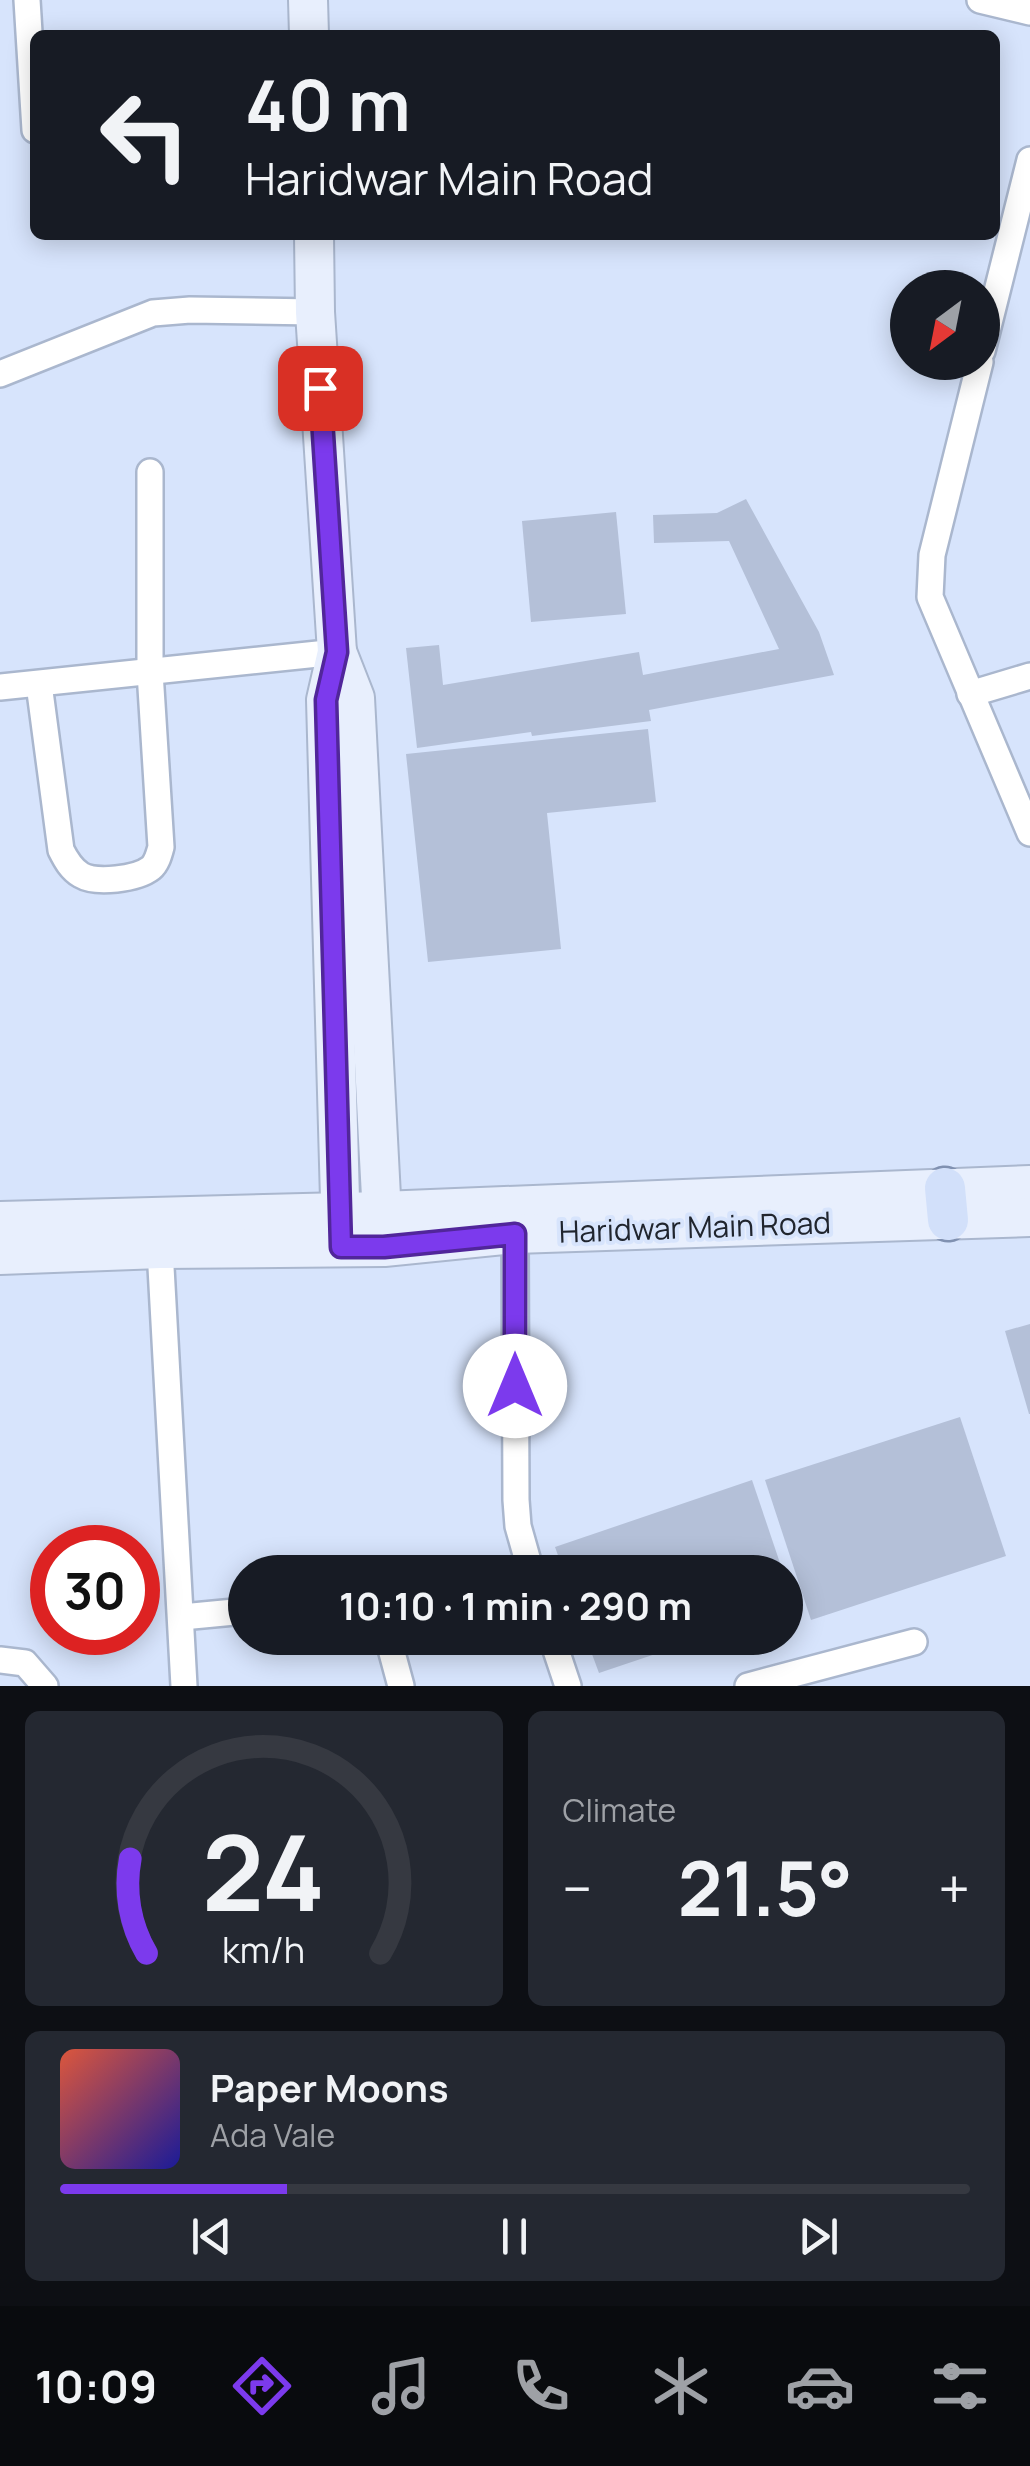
<!DOCTYPE html>
<meta charset="utf-8">
<style>
body{margin:0;font-family:Manrope,sans-serif;background:#242831;color:#f1f3f6;height:100vh;display:flex;flex-direction:column;font-size:38px;white-space:nowrap}
*{box-sizing:border-box;margin:0}
p{font-size:32px;color:#9ea1a6}
.icon{flex:none;width:55px;height:55px;fill:none;stroke:currentColor;stroke-width:2;stroke-linecap:round;stroke-linejoin:round}
.map{position:relative;height:1686px;overflow:hidden}
.side{display:flex;flex-direction:column;gap:25px;padding:25px;background:#0d0f14;flex:1}
.side>*{flex:none}
.hud{position:absolute;left:30px;top:30px;width:970px;height:210px;border-radius:15px;box-shadow:0 5px 25px #0003;background:#171b24;color:#f1f3f6;overflow:hidden}
.needle{width:65px;rotate:212deg}
.fabs{position:absolute;left:890px;top:270px;display:grid;gap:20px}
.fabs a{display:grid;place-items:center;width:110px;height:110px;border-radius:50%;background:#171b24;box-shadow:0 5px 25px #0003;font-size:50px}
.speed{position:absolute;left:30px;top:1525px;display:flex;gap:20px;font-size:50px;font-weight:700;text-align:center}
.speed>*{display:grid;place-content:center;width:130px;height:130px;border-radius:50%;background:#171b24;box-shadow:0 5px 25px #0003;line-height:1}
.speed .limit{border:15px solid #d22;background:#fff;color:#111}
.pin{position:absolute;display:grid;place-items:center;width:85px;height:85px;color:#fff;margin:-42px;border-radius:20px;box-shadow:0 5px 15px #0006}
.me{position:absolute;width:110px;margin:-55px;rotate:0deg;stroke-linejoin:round;filter:drop-shadow(0 0 8px #0008)}
.turn{display:flex;align-items:center;gap:35px;height:210px;padding:0 50px;font-size:45px}
.turn .icon{width:130px;height:130px;stroke-width:2.5}
.turn b{display:block;font-size:70px;line-height:85px}
.big{font-size:75px;font-weight:700;line-height:1.1}
.side .tile{flex:1;display:flex;flex-direction:column;justify-content:center;gap:15px;min-width:0;padding:0 35px;border-radius:15px;background:#242831}
.side .dial{align-items:center;gap:0}
.dial svg{height:260px;overflow:visible;fill:none;stroke:#363941;stroke-width:7;stroke-linecap:round;text-anchor:middle}
.dial text{fill:#f1f3f6;stroke:none}
.song{display:flex;align-items:center;gap:30px}
.cover{width:120px;height:120px;border-radius:15px;background:linear-gradient(135deg,hsl(10 70% 55%),hsl(240 70% 35%))}
.played{height:10px;border-radius:5px;background:linear-gradient(90deg,#7c3aed 25%,#363941 25%)}
.keys{display:flex;justify-content:space-around;direction:ltr}
.heat{display:flex;justify-content:space-between;align-items:center;font-size:55px;direction:ltr}
.side .tiles{flex:1;display:grid;gap:25px;grid-template-columns:1fr 1fr}
.tile:last-child{grid-column:span 2}
.trip{position:absolute;left:228px;top:1555px;width:575px;height:100px;border-radius:50px;background:#171b24;box-shadow:0 5px 25px #0003;font-weight:700;line-height:100px;text-align:center}
.tabs{display:flex;height:160px;justify-content:space-around;align-items:center;background:#090b0e;color:#9ea1a6}
.tabs .icon{width:70px;height:70px}
.tabs .active{color:#7c3aed}
.tabs b{font-size:45px;color:#f1f3f6}
.map>svg:first-child{display:block}
</style>
<div class="map">
<svg width="1030" height="1686" viewBox="0 0 1030 1686">
<rect width="100%" height="100%" fill="#d7e4fc"/>
<g fill="#b4c0d8">
<polygon points="746,499 819,632 834,675 649,710 651,721 532,736 531,732 417,748 406,648 439,645 443,685 639,652 643,675 779,649 729,541 654,543 653,515 717,513"/>
<polygon points="616,512 626,614 531,622 522,521"/>
<polygon points="648,729 656,802 547,813 561,949 428,962 406,754"/>
<polygon points="1030,1324 1030,1414 1029,1414 1005,1331"/>
<polygon points="960,1417 1006,1556 811,1620 765,1480"/>
<polygon points="752,1480 783,1572 564,1572 555,1547"/>
<polygon points="586,1638 703,1638 599,1673"/>
</g>
<g fill="none" stroke-linecap="round" stroke-linejoin="round">
<defs>
<g id="street">
<polyline points="27,0 35,130"/>
<polyline points="980,0 1030,12"/>
<polyline points="982,351 1030,160"/>
<polyline points="980,362 932,555 930,597 1030,833"/>
<polyline points="0,374 153,313 190,310 315,312"/>
<path d="M 39,684 L 61,850 C 66,860 71,869 81,875 C 96,884 137,879 151,868 C 157,863 159,854 161,847 L 150,672 L 150,472"/>
<polyline points="0,687 337,652"/>
<polyline points="970,694 1030,676"/>
<polyline points="515,1234 516,1500 518,1526 531,1572"/>
<polyline points="160,1249 184,1686"/>
<polyline points="182,1617 245,1611"/>
<polyline points="385,1638 391,1649 401,1686"/>
<polyline points="552,1638 568,1686"/>
<polyline points="0,1660 25,1663 45,1686"/>
<polyline points="748,1686 914,1642"/>
</g>
<g id="secondary">
<polyline points="308,0 309,35"/>
<polyline points="314,235 315,312 337,652 326,700 341,1235"/>
<polyline points="337,652 355,698 383,1235"/>
<polyline points="0,1221 382,1211 1030,1185"/>
<polyline points="0,1255 160,1249 384,1247 515,1234 1030,1217"/>
</g>
<polyline id="primary" points="945,1188 948,1220"/>
</defs>
<use href="#street" stroke="#aab7ce" stroke-width="30"/>
<use href="#secondary" stroke="#aab7ce" stroke-width="42"/>
<use href="#primary" stroke="#8091b1" stroke-width="45"/>
<use href="#street" stroke="#fff" stroke-width="25"/>
<use href="#secondary" stroke="#e8effd" stroke-width="38"/>
<use href="#primary" stroke="#d2e0fa" stroke-width="40"/>
</g>
<g fill="none" stroke-linecap="round" stroke-linejoin="round">
<defs>
<polyline id="route" points="320,388 337,652 326,700 341,1247 384,1247 515,1234 515,1386"/>
</defs>
<use href="#route" stroke="#51269a" stroke-width="25"/>
<use href="#route" stroke="#7c3aed" stroke-width="18"/>
</g>
<g text-anchor="middle" stroke-width="8" stroke-linejoin="round" paint-order="stroke">
<g font-size="30" fill="#20252e" stroke="#d7e4fc">
<text transform="translate(695 1228) rotate(-2)" y="10">Haridwar Main Road</text>
</g>
</g>
</svg>
<div class="fabs">
<a><svg class="needle" viewBox="-14 -14 28 28"><path d="M0-13l5 13h-10z" fill="#e53935"/><path d="M0 13l5-13h-10z" fill="#9ea1a6"/></svg></a>
</div>
<div class="speed"><div class="limit">30</div></div>
<div class="pin" style="left:320px;top:388px;background:#d93025"><svg class="icon" aria-label="arrive" viewBox="0 0 24 24"><path d="M6 21V4h12l-3 4 3 4H6"/></svg></div>
<svg class="me" style="left:515px;top:1386px" viewBox="-20 -20 40 40"><circle r="19" fill="#fff"/><path d="M0-13L10 11 0 6-10 11z" fill="#7c3aed"/></svg>
<div class="trip">10:10 · 1 min · 290 m</div>
<div class="hud">
<div class="turn"><svg class="icon" aria-label="left" viewBox="0 0 24 24"><path d="M17 20v-9H6M10 6l-5 5 5 5"/></svg><div><b>40 m</b>Haridwar Main Road</div></div>
</div>
</div>
<section class="side">
<div class="tiles">
<div class="tile dial"><svg viewBox="0 0 100 80">
<path d="M14 69A42 42 0 1 1 86 69"/>
<path d="M14 69A42 42 0 0 1 9 40" stroke="#7c3aed"/>
<text x="50" y="56" font-size="32" font-weight="700">24</text>
<text x="50" y="72" font-size="11">km/h</text>
</svg></div>
<div class="tile"><p>Climate</p>
<div class="heat"><a>−</a><b class="big">21.5°</b><a>+</a></div>
</div>
<div class="tile">
<div class="song"><i class="cover"></i><div><b>Paper Moons</b><p>Ada Vale</p></div></div>
<div class="played"></div>
<div class="keys"><svg class="icon" aria-label="previous" viewBox="0 0 24 24"><path d="M18 5L8 12l10 7zM5 5v14"/></svg><svg class="icon" aria-label="pause" viewBox="0 0 24 24"><path d="M8 5v14M16 5v14"/></svg><svg class="icon" aria-label="next" viewBox="0 0 24 24"><path d="M6 5l10 7-10 7zM19 5v14"/></svg></div>
</div>
</div>
</section>
<nav class="tabs">
<b>10:09</b>
<svg class="icon active" aria-label="directions" viewBox="0 0 24 24"><path d="M12 3l9 9-9 9-9-9zM9 14v-3h6M13 9l2 2-2 2"/></svg>
<svg class="icon" aria-label="music" viewBox="0 0 24 24"><path d="M9 18V5l10-2v13"/><circle cx="6" cy="18" r="3"/><circle cx="16" cy="16" r="3"/></svg>
<svg class="icon" aria-label="phone" viewBox="0 0 24 24"><path d="M5 4h4l2 5-3 2q2 4 5 5l2-3 5 2v4C11 20 4 13 5 4z"/></svg>
<svg class="icon" aria-label="climate" viewBox="0 0 24 24"><path d="M12 3v18M4 7l16 10M4 17L20 7"/></svg>
<svg class="icon" aria-label="car" viewBox="0 0 24 24"><path d="M5 17H2v-5l4-1 3-4h7l3 4 3 1v5h-3M9 17h6M6 11h13"/><circle cx="7" cy="17" r="2"/><circle cx="17" cy="17" r="2"/></svg>
<svg class="icon" aria-label="filters" viewBox="0 0 24 24"><path d="M4 7h16M4 17h16"/><circle cx="9" cy="7" r="2"/><circle cx="15" cy="17" r="2"/></svg>
</nav>
